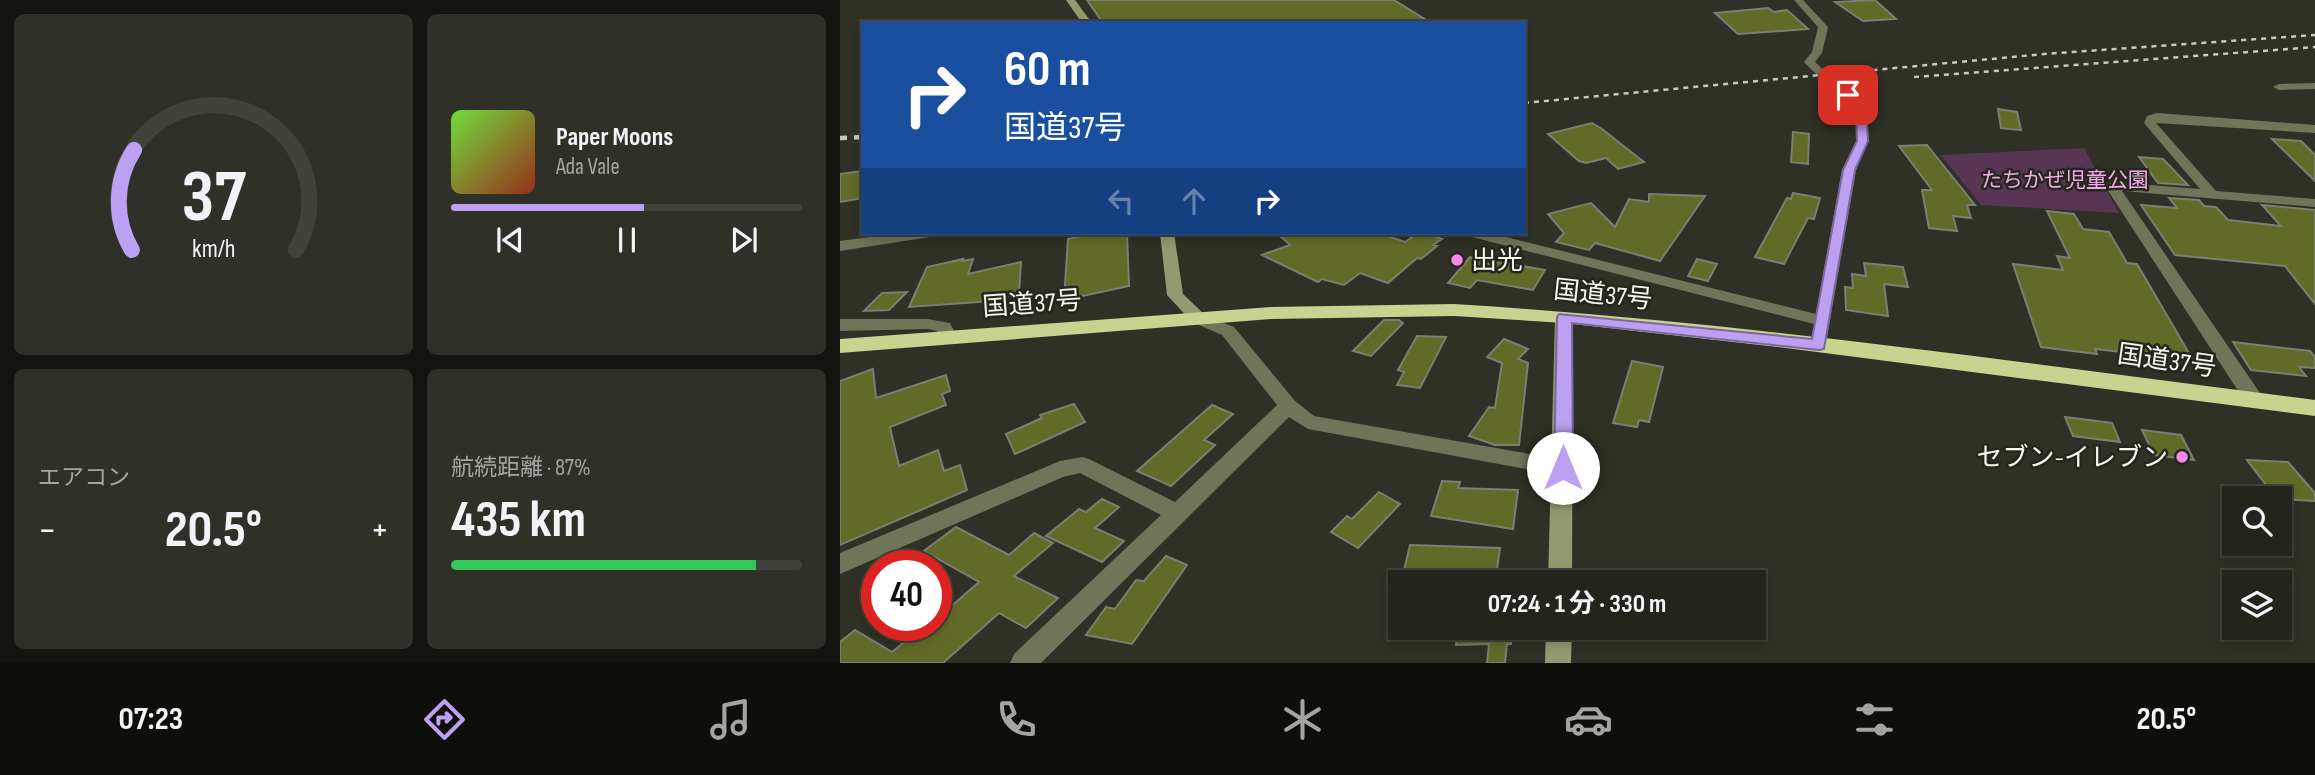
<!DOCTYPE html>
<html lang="ja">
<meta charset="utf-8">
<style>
body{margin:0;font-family:"Sofia Sans Condensed","Noto Sans JP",sans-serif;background:#2f3129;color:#f1f3f6;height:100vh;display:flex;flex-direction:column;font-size:26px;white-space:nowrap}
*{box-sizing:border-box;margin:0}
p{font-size:23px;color:#a3a5a3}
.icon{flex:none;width:38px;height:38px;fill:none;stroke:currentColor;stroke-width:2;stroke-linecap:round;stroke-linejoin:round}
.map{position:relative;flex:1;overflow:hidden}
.side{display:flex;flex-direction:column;gap:14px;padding:14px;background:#13140f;width:840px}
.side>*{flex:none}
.banner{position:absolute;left:21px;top:21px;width:665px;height:214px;border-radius:0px;box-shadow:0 4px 10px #0003,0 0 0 2px #40423b;background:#1a4fa0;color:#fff;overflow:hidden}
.buttons{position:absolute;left:1382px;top:486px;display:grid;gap:14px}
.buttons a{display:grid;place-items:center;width:70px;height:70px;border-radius:0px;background:#23251c;box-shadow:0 4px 10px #0003,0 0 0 2px #40423b;font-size:35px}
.speed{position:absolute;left:21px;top:550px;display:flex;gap:14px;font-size:35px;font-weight:700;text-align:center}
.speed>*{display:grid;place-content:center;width:91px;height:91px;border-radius:50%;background:#23251c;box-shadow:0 4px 10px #0003,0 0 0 2px #40423b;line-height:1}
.speed .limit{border:10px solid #d22;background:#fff;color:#111}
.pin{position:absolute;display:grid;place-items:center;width:60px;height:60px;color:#fff;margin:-30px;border-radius:14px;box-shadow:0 4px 10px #0006}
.me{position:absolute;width:77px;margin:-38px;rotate:0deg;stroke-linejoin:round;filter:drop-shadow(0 0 5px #0008)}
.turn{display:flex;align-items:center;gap:24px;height:147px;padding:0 28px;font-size:32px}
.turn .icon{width:91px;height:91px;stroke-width:2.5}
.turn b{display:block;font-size:49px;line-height:60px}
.lanes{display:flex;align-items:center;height:66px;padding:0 28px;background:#0003;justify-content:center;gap:35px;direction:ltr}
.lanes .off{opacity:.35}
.big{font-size:52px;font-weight:700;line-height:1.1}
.side .card{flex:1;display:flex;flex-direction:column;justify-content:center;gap:10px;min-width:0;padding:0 24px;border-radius:10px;background:#2f3129}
.side .dial{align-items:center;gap:0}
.dial svg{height:182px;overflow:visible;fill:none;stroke:#40423b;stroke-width:7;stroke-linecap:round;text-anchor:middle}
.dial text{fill:#f1f3f6;stroke:none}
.song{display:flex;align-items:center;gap:21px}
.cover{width:84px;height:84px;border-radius:10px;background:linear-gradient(135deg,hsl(100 70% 55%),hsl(10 70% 35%))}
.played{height:7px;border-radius:4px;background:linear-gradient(90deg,#bca0f2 55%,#40423b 55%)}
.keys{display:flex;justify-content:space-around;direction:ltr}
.heat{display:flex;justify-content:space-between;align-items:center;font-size:38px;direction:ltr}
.charge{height:10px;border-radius:5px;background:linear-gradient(90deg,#34c759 87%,#40423b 0)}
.side .tiles{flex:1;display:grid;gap:14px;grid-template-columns:repeat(2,1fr)}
.trip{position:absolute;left:548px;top:570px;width:378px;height:70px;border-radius:0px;background:#23251c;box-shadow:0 4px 10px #0003,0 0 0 2px #40423b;font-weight:700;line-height:70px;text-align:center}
.tabs{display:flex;height:112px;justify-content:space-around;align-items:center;background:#0e0f0b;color:#a3a5a3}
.tabs .icon{width:49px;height:49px}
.tabs .selected{color:#bca0f2}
.tabs b{font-size:32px;color:#f1f3f6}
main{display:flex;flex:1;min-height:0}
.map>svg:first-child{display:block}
</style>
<main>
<section class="side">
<div class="tiles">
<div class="card dial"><svg viewBox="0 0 100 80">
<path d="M14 69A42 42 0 1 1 86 69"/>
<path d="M14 69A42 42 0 0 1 15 25" stroke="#bca0f2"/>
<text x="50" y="56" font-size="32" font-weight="700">37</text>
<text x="50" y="72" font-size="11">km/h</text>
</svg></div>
<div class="card">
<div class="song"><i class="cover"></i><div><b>Paper Moons</b><p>Ada Vale</p></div></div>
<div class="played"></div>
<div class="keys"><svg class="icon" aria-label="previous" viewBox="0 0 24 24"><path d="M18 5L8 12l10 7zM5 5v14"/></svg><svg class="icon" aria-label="pause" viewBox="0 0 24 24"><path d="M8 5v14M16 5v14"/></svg><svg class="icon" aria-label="next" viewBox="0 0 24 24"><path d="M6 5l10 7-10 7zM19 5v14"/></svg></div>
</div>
<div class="card"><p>エアコン</p>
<div class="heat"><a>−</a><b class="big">20.5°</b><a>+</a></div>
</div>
<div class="card"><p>航続距離 · 87%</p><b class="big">435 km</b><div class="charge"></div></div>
</div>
</section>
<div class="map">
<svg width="1475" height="663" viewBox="0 0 1475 663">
<rect width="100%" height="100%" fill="#2f3126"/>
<polygon fill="#583554" points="1244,148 1279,213 1141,205 1101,155"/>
<g fill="#626a28" stroke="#7c7e72" stroke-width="2">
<polygon points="247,0 554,0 591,23 263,23"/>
<polygon points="1035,0 1056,19 1023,21 995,2"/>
<polygon points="928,8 934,12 947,10 968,29 898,34 875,13"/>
<polygon points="1158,109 1177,112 1181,130 1161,128"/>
<polygon points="752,123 762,129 804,162 778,169 766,158 746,163 739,161 708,134"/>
<polygon points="953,132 969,134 968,164 951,162"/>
<polygon points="1432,139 1461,141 1475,155 1475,181"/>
<polygon points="1087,145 1135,205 1127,205 1131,218 1113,216 1117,231 1089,228 1082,190 1092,190 1059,146"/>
<polygon points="1299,157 1323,159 1348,185 1318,183"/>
<polygon points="23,171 23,198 0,202 0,174"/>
<polygon points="953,193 980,198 974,219 968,218 944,264 915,257 947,198 951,199"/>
<polygon points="809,194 865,196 820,261 755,243 749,250 716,242 724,233 708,214 751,203 775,227 789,199 809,202"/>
<polygon points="1329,198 1359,200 1364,206 1376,207 1388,220 1441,226 1422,205 1475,210 1475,304 1445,266 1335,255 1301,205 1337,208"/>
<polygon points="1207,211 1234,214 1243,229 1269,232 1287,263 1297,264 1353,360 1255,349 1257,354 1201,347 1173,264 1223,270 1217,256 1230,258"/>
<polygon points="256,233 287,233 289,286 224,300 228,239"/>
<polygon points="437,233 539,233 565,242 578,233 586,233 602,239 593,245 597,246 581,259 577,258 548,283 520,273 504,285 482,279 478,282 422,255 450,245"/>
<polygon points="630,257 651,265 653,261 705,270 693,290 637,280 630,288 608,283"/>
<polygon points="123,259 122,261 133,259 128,274 181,262 179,293 139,302 69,307 87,267"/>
<polygon points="857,259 877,264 868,281 848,276"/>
<polygon points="1024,263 1063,267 1068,287 1044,284 1048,316 1006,310 1005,287 1013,288 1012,274 1026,276"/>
<polygon points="67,292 49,310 24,311 42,293"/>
<polygon points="544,320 559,320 563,323 531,356 513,351"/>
<polygon points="577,336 606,337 580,388 557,385 564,372 558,370"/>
<polygon points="664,339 688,349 678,359 688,363 679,445 655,445 629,436 649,407 655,408 662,363 647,357"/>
<polygon points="1393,342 1470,351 1475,357 1475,368 1459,367 1466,376 1411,370"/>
<polygon points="792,361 823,367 809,422 799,420 797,427 773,423"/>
<polygon points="33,369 36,398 106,375 110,391 102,394 106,405 50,427 59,466 98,450 104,471 120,465 127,490 0,545 0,381"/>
<polygon points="234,404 245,422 175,454 166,434 202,418 200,415"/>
<polygon points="372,405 393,414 364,440 375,445 331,486 297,471"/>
<polygon points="1225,417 1272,423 1280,442 1233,436"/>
<polygon points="1302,430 1341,435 1354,460 1314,455"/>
<polygon points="1407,460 1448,462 1475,493 1475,501 1437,499"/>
<polygon points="602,481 620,482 618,488 678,490 673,529 591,516"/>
<polygon points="539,492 560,504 518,548 491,532 507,516 512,519"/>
<polygon points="262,499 279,507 255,528 284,541 262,562 206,536 239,509 246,512"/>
<polygon points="116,527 169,555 194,533 213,543 174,576 218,598 186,628 159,613 103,663 0,663 0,642 15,630 52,652 85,625 96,625 96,615 105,608 108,609 139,582 84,551"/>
<polygon points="570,545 660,548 656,577 602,576 601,579 583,578 582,583 561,583"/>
<polygon points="326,556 347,565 292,644 246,635 266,607 275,609 296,580 304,581"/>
<polygon points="618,628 671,628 671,644 667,644 665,663 647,663 649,644 616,645"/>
</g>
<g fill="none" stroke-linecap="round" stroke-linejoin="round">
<polyline stroke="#43453a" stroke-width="10" stroke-dasharray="10 5" stroke-linecap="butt" points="982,74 995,86"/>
<g fill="#707459" fill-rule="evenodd">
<polygon points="954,0 963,0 988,27 982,53 975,62 986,72 986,76 978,76 964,62 972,52 978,27"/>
<polygon points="995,83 1027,106 1028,141 1016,170 985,349 979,351 970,345 974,324 628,236 626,233 650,233 976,314 1002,170 1016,141 1015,107 991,88 989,86"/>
<polygon points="1475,83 1475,89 1439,90 1433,87 1439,84"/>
<polygon points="1317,113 1475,125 1475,133 1316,123 1376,191 1475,199 1475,207 1282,191 1422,396 1425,401 1422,406 1408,406 1265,186 1272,182 1360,189 1304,123 1307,116"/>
<polygon points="60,233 97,233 90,237 0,251 0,241"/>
<polygon points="358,313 394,327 455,401 474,416 724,460 731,462 735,468 731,474 724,476 468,429 449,417 201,663 170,663 174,654 321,515 240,473 223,477 0,574 0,553 220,461 242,457 249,459 335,502 437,405 382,335 352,322 349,318 352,314"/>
<polygon points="0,319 88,319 110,323 117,337 108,343 102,341 97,331 88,329 0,331"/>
</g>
<g fill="#949a6f" fill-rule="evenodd">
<polygon points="226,0 235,0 252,23 242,23"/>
<polygon points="320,233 334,233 343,294 364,314 367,318 364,322 352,322 327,295"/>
<polygon points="724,312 733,317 732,583 708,583 715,317"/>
<polygon points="706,628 732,628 731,663 705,663"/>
</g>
<path fill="#c8d38f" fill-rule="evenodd" d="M 614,304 C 902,322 1189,364 1475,400 L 1475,416 L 946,348 L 724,323 L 614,316 L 431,319 L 0,353 L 0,339 L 431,307 Z"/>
<g stroke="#c9cbc3" stroke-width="2.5" stroke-dasharray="5 5" stroke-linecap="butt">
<polyline points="1074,77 1475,47"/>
<polyline points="684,103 1204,54 1475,35"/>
</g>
<polyline stroke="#c9cbc3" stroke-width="4.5" stroke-dasharray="7 7" stroke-linecap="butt" points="0,138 23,137"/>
</g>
<polygon fill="#bca0f2" stroke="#7a689d" stroke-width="2" points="1005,92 1012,92 1026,106 1028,141 1015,170 984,349 979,350 732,323 733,468 730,473 723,475 717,473 714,468 717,317 719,314 972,339 1003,170 1017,141 1016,107 1005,97"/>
<g fill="#f788eb" stroke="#25271d" stroke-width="2.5">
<circle cx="617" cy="260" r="7"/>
<circle cx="1342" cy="457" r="7"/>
</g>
<g text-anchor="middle" stroke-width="5" stroke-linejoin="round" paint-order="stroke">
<g font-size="21" fill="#f3a9e9" stroke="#25271d">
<text x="1225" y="187">たちかぜ児童公園</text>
</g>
<g font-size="26" fill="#f4f6ef" stroke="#25271d" text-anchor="start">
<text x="631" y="269">出光</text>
<text x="1328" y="466" text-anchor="end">セブン-イレブン</text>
</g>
<g font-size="26" fill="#f4f6ef" stroke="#25271d">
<text transform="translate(763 294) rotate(6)" y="9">国道37号</text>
<text transform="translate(192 303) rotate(-4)" y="9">国道37号</text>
<text transform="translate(1327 360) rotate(8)" y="9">国道37号</text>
</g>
</g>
</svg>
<div class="buttons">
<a><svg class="icon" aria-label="search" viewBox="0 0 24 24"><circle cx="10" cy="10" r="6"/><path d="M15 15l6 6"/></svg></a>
<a><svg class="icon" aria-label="layers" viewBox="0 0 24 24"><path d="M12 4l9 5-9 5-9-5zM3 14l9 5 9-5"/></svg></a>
</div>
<div class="speed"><div class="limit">40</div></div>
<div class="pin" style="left:1008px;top:95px;background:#d93025"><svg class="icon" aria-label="arrive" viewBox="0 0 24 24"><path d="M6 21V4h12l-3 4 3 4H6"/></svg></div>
<svg class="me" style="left:723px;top:468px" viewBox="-20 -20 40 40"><circle r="19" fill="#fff"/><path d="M0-13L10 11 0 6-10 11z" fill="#bca0f2"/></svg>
<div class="trip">07:24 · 1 分 · 330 m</div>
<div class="banner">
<div class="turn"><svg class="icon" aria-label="right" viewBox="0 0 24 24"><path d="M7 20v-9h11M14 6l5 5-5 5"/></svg><div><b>60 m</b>国道37号</div></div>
<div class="lanes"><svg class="icon off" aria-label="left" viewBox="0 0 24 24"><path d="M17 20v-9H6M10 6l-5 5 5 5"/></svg><svg class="icon off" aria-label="ahead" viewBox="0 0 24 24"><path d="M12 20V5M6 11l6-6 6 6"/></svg><svg class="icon" aria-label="right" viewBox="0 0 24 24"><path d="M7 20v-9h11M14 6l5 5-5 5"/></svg></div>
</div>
</div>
</main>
<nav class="tabs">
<b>07:23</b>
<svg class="icon selected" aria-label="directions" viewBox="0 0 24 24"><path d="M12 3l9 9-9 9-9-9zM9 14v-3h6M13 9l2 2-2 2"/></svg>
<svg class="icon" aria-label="music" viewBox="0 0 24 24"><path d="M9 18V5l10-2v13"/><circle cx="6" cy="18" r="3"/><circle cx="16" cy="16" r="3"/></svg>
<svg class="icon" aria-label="phone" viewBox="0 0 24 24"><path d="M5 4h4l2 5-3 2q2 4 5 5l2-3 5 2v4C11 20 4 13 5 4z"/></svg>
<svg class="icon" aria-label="climate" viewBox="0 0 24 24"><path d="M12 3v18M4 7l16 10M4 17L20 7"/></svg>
<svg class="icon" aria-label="car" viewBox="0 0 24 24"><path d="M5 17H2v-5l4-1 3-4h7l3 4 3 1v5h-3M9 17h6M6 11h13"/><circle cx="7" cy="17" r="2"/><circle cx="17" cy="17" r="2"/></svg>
<svg class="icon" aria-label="filters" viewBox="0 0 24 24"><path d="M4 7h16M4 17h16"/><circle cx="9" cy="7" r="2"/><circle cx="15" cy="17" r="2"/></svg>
<b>20.5°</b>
</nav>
